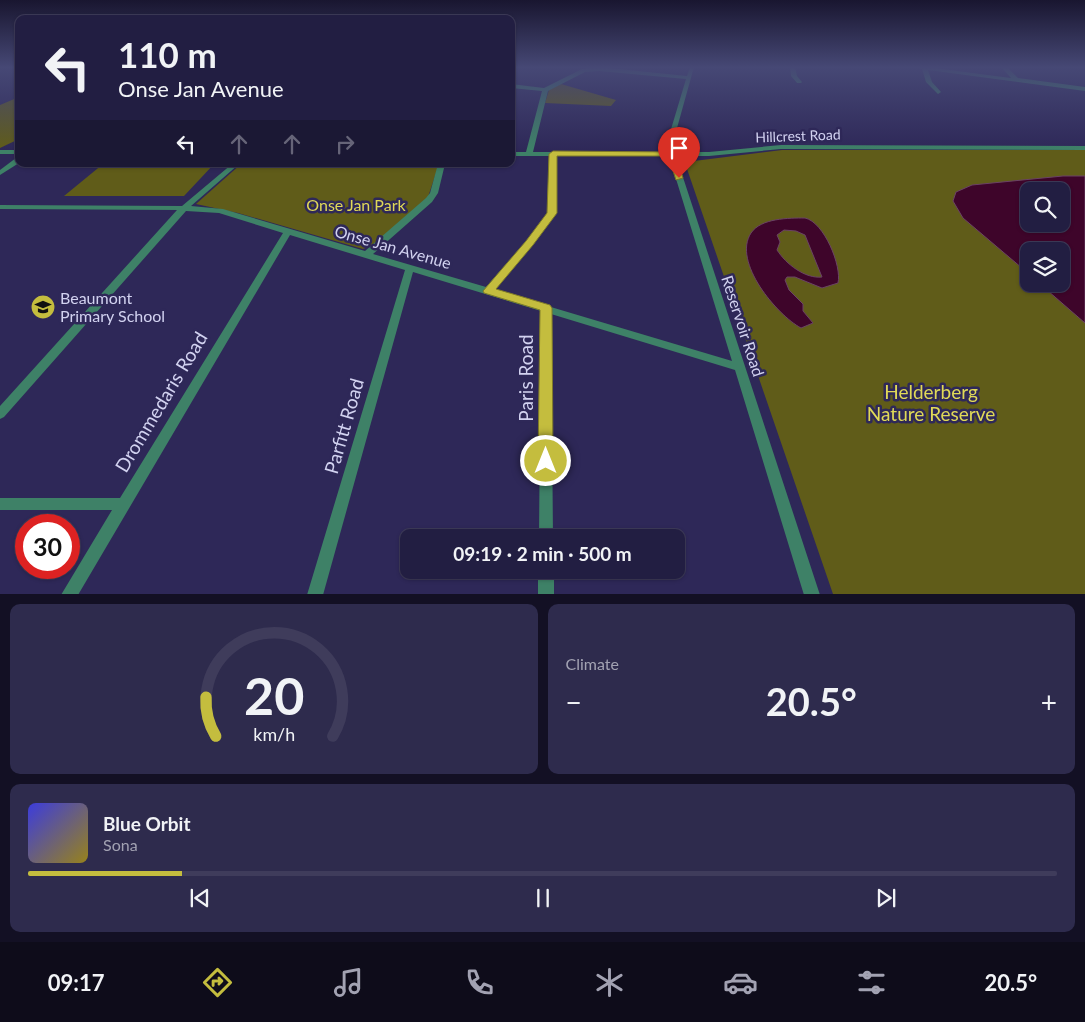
<!DOCTYPE html>
<meta charset="utf-8">
<style>
body{margin:0;font-family:Lato,sans-serif;background:#2e2b4d;color:#f1f3f6;height:100vh;display:flex;flex-direction:column;font-size:19px;white-space:nowrap}
*{box-sizing:border-box;margin:0}
p{font-size:16px;color:#a2a2b2}
.icon{flex:none;width:28px;height:28px;fill:none;stroke:currentColor;stroke-width:2;stroke-linecap:round;stroke-linejoin:round}
.map{position:relative;height:594px;overflow:hidden}
.panel{display:flex;flex-direction:column;gap:10px;padding:10px;background:#131024;flex:1}
.panel>*{flex:none}
.guide{position:absolute;left:15px;top:15px;width:500px;height:152px;border-radius:10px;box-shadow:0 1px 4px #0004,0 0 0 1px #3f3c5b;background:#221e42;color:#f1f3f6;overflow:hidden}
.fabs{position:absolute;left:1020px;top:182px;display:grid;gap:10px}
.fabs a{display:grid;place-items:center;width:50px;height:50px;border-radius:10px;background:#221e42;box-shadow:0 1px 4px #0004,0 0 0 1px #3f3c5b;font-size:25px}
.speed{position:absolute;left:15px;top:514px;display:flex;gap:10px;font-size:25px;font-weight:700;text-align:center}
.speed>*{display:grid;place-content:center;width:65px;height:65px;border-radius:50%;background:#221e42;box-shadow:0 1px 4px #0004,0 0 0 1px #3f3c5b;line-height:1}
.speed .limit{border:8px solid #d22;background:#fff;color:#111}
.pin{position:absolute;display:grid;place-items:center;width:42px;height:42px;color:#fff;margin:-51px -21px;border-radius:50% 50% 50% 0;rotate:-45deg;box-shadow:0 0 5px #0007}
.pin .icon{rotate:45deg}
.me{position:absolute;width:55px;margin:-28px;rotate:0deg;stroke-linejoin:round;filter:drop-shadow(0 0 4px #0008)}
.turn{display:flex;align-items:center;gap:18px;height:105px;padding:0 20px;font-size:22px}
.turn .icon{width:65px;height:65px;stroke-width:2.5}
.turn b{display:block;font-size:35px;line-height:42px}
.lanes{display:flex;align-items:center;height:48px;padding:0 20px;background:#0003;justify-content:center;gap:25px;direction:ltr}
.lanes .off{opacity:.35}
.big{font-size:38px;font-weight:700;line-height:1.1}
.panel .widget{flex:1;display:flex;flex-direction:column;justify-content:center;gap:8px;min-width:0;padding:0 18px;border-radius:10px;background:#2e2b4d}
.panel .dial{align-items:center;gap:0}
.dial svg{height:130px;overflow:visible;fill:none;stroke:#3f3c5b;stroke-width:7;stroke-linecap:round;text-anchor:middle}
.dial text{fill:#f1f3f6;stroke:none}
.song{display:flex;align-items:center;gap:15px}
.cover{width:60px;height:60px;border-radius:8px;background:linear-gradient(135deg,hsl(240 70% 55%),hsl(50 70% 35%))}
.played{height:5px;border-radius:2px;background:linear-gradient(90deg,#c4bd3e 15%,#3f3c5b 15%)}
.keys{display:flex;justify-content:space-around;direction:ltr}
.heat{display:flex;justify-content:space-between;align-items:center;font-size:28px;direction:ltr}
.panel .tiles{flex:1;display:grid;gap:10px;grid-template-columns:1fr 1fr}
.widget:last-child{grid-column:span 2}
.trip{position:absolute;left:400px;top:529px;width:285px;height:50px;border-radius:10px;background:#221e42;box-shadow:0 1px 4px #0004,0 0 0 1px #3f3c5b;font-weight:700;line-height:50px;text-align:center}
.menu{display:flex;height:80px;justify-content:space-around;align-items:center;background:#0e0c1a;color:#a2a2b2}
.menu .icon{width:35px;height:35px}
.menu .current{color:#c4bd3e}
.menu b{font-size:22px;color:#f1f3f6}
.map>svg:first-child{display:block}
</style>
<div class="map">
<svg width="1085" height="595" viewBox="0 0 1085 595">
<rect width="100%" height="100%" fill="#2e2858"/>
<g fill="#605c19" fill-rule="evenodd">
<polygon points="561,84 616,100 611,106 545,103 549,90"/>
<polygon points="19,97 19,139 0,148 0,105"/>
<path d="M 782,150 L 1085,150 L 1085,594 L 833,594 L 686,166 L 694,161 ZM 1029,191 L 1061,191 L 1061,224 L 1029,224 ZM 1029,251 L 1061,251 L 1061,284 L 1029,284 Z"/>
<polygon points="103,164 214,164 184,196 64,196"/>
<polygon points="241,164 439,164 428,197 373,245 363,249 238,213 196,204"/>
</g>
<g fill="#3e052a" stroke="#6a4265" fill-rule="evenodd">
<path d="M 1063,176 L 1085,176 L 1085,323 L 1040,284 L 1061,284 L 1061,251 L 1029,251 L 1029,274 L 963,218 L 953,201 L 956,192 L 972,185 ZM 1029,191 L 1061,191 L 1061,224 L 1029,224 Z"/>
<path d="M 805,218 C 824,222 842,266 838,283 L 822,288 L 795,277 L 787,277 L 785,280 L 789,290 L 803,304 L 803,311 L 813,323 L 801,328 C 777,315 732,262 751,233 C 761,218 789,218 805,218 ZM 784,230 L 796,231 L 805,235 L 822,277 C 805,279 786,264 777,250 L 780,242 L 777,235 Z"/>
</g>
<g fill="none" stroke-linecap="round" stroke-linejoin="round">
<g fill="#3e8167" fill-rule="evenodd">
<path d="M 599,67 L 687,76 L 690,67 L 694,67 L 672,146 L 674,152 L 709,152 L 781,145 L 1085,146 L 1085,150 L 781,149 L 709,156 L 676,156 L 820,595 L 804,595 L 735,370 L 551,314 L 553,538 L 539,538 L 541,311 L 413,272 L 323,595 L 307,595 L 405,270 L 290,235 L 78,595 L 61,595 L 112,510 L 0,510 L 0,498 L 120,498 L 283,233 L 219,213 L 186,211 L 4,417 L 0,419 L 0,406 L 177,210 L 0,209 L 0,205 L 182,206 L 232,164 L 239,164 L 191,206 L 223,209 L 365,251 L 426,198 L 430,193 L 438,164 L 445,164 L 438,193 L 432,202 L 373,254 L 486,287 L 527,241 L 548,213 L 549,156 L 511,156 L 511,152 L 526,152 L 542,91 L 511,88 L 511,84 L 544,88 L 582,69 ZM 599,71 L 686,79 L 666,146 L 667,152 L 533,152 L 548,91 L 585,72 ZM 557,156 L 669,156 L 732,361 L 494,290 L 533,245 L 556,213 Z"/>
<polygon points="790,67 795,67 797,76 802,82 801,83 797,83 791,76"/>
<polygon points="915,67 927,67 1011,78 1001,67 1007,67 1018,78 1085,87 1085,91 928,70 932,82 941,92 938,94 926,82 922,69"/>
<rect x="0" y="150" width="19" height="4"/>
<polygon points="16,158 19,158 19,163 0,175 0,170"/>
<rect x="538" y="570" width="16" height="25"/>
</g>
</g>
<linearGradient id="sky" x2="0" y2="1"><stop stop-color="#191630"/><stop offset="0.45" stop-color="#464875"/><stop offset="1" stop-color="#464875" stop-opacity="0"/></linearGradient>
<rect width="1085" height="150" fill="url(#sky)"/>
<polygon fill="#c4bd3e" stroke="#7f7b28" points="553,151 672,152 676,154 683,178 676,180 668,156 557,156 557,213 533,245 496,289 550,305 552,308 553,461 551,465 546,467 540,465 538,461 540,310 484,293 483,291 526,241 547,213 549,154"/>
<defs>
<symbol id="school-disc" viewBox="-11 -11 22 22"><circle r="9.5" fill="#c4bd3e" stroke="#2e2858"/><path d="M0-5L7-2L0 1L-7-2ZM-4 1L0 2.5L4 1V4Q0 6-4 4Z" fill="#111"/></symbol>
</defs>
<g fill-rule="evenodd">
<use href="#school-disc" x="29" y="293" width="28" height="28"/>
</g>
<g text-anchor="middle" stroke-width="5" stroke-linejoin="round" paint-order="stroke">
<g font-size="14" fill="#d2d2f0" stroke="#2e2858">
<text transform="translate(798 136) rotate(-2)" y="5">Hillcrest Road</text>
</g>
<g font-size="16" fill="#e0d957" stroke="#2e2858">
<text x="356" y="211">Onse Jan Park</text>
</g>
<g font-size="16" fill="#d2d2f0" stroke="#2e2858">
<text transform="translate(393 247) rotate(16)" y="6">Onse Jan Avenue</text>
<text transform="translate(743 326) rotate(72)" y="6">Reservoir Road</text>
</g>
<g font-size="16" fill="#d2d2f0" stroke="#2e2858" text-anchor="start">
<text x="60" y="304">Beaumont<tspan x="60" dy="18">Primary School</tspan></text>
</g>
<g font-size="19" fill="#d2d2f0" stroke="#2e2858">
<text transform="translate(526 378) rotate(-90)" y="7">Paris Road</text>
<text transform="translate(161 402) rotate(-59)" y="7">Drommedaris Road</text>
<text transform="translate(344 426) rotate(-74)" y="7">Parfitt Road</text>
</g>
<g font-size="19" fill="#e0d957" stroke="#2e2858">
<text x="931" y="399">Helderberg<tspan x="931" dy="22">Nature Reserve</tspan></text>
</g>
</g>
</svg>
<div class="fabs">
<a><svg class="icon" aria-label="search" viewBox="0 0 24 24"><circle cx="10" cy="10" r="6"/><path d="M15 15l6 6"/></svg></a>
<a><svg class="icon" aria-label="layers" viewBox="0 0 24 24"><path d="M12 4l9 5-9 5-9-5zM3 14l9 5 9-5"/></svg></a>
</div>
<div class="speed"><div class="limit">30</div></div>
<div class="pin" style="left:679px;top:178px;background:#d93025"><svg class="icon" aria-label="arrive" viewBox="0 0 24 24"><path d="M6 21V4h12l-3 4 3 4H6"/></svg></div>
<svg class="me" style="left:546px;top:461px" viewBox="-20 -20 40 40"><circle r="17" fill="#c4bd3e" stroke="#fff" stroke-width="3"/><path d="M0-11L8 9 0 5-8 9z" fill="#fff"/></svg>
<div class="trip">09:19 · 2 min · 500 m</div>
<div class="guide">
<div class="turn"><svg class="icon" aria-label="left" viewBox="0 0 24 24"><path d="M17 20v-9H6M10 6l-5 5 5 5"/></svg><div><b>110 m</b>Onse Jan Avenue</div></div>
<div class="lanes"><svg class="icon" aria-label="left" viewBox="0 0 24 24"><path d="M17 20v-9H6M10 6l-5 5 5 5"/></svg><svg class="icon off" aria-label="ahead" viewBox="0 0 24 24"><path d="M12 20V5M6 11l6-6 6 6"/></svg><svg class="icon off" aria-label="ahead" viewBox="0 0 24 24"><path d="M12 20V5M6 11l6-6 6 6"/></svg><svg class="icon off" aria-label="right" viewBox="0 0 24 24"><path d="M7 20v-9h11M14 6l5 5-5 5"/></svg></div>
</div>
</div>
<section class="panel">
<div class="tiles">
<div class="widget dial"><svg viewBox="0 0 100 80">
<path d="M14 69A42 42 0 1 1 86 69"/>
<path d="M14 69A42 42 0 0 1 8 45" stroke="#c4bd3e"/>
<text x="50" y="56" font-size="32" font-weight="700">20</text>
<text x="50" y="72" font-size="11">km/h</text>
</svg></div>
<div class="widget"><p>Climate</p>
<div class="heat"><a>−</a><b class="big">20.5°</b><a>+</a></div>
</div>
<div class="widget">
<div class="song"><i class="cover"></i><div><b>Blue Orbit</b><p>Sona</p></div></div>
<div class="played"></div>
<div class="keys"><svg class="icon" aria-label="previous" viewBox="0 0 24 24"><path d="M18 5L8 12l10 7zM5 5v14"/></svg><svg class="icon" aria-label="pause" viewBox="0 0 24 24"><path d="M8 5v14M16 5v14"/></svg><svg class="icon" aria-label="next" viewBox="0 0 24 24"><path d="M6 5l10 7-10 7zM19 5v14"/></svg></div>
</div>
</div>
</section>
<nav class="menu">
<b>09:17</b>
<svg class="icon current" aria-label="directions" viewBox="0 0 24 24"><path d="M12 3l9 9-9 9-9-9zM9 14v-3h6M13 9l2 2-2 2"/></svg>
<svg class="icon" aria-label="music" viewBox="0 0 24 24"><path d="M9 18V5l10-2v13"/><circle cx="6" cy="18" r="3"/><circle cx="16" cy="16" r="3"/></svg>
<svg class="icon" aria-label="phone" viewBox="0 0 24 24"><path d="M5 4h4l2 5-3 2q2 4 5 5l2-3 5 2v4C11 20 4 13 5 4z"/></svg>
<svg class="icon" aria-label="climate" viewBox="0 0 24 24"><path d="M12 3v18M4 7l16 10M4 17L20 7"/></svg>
<svg class="icon" aria-label="car" viewBox="0 0 24 24"><path d="M5 17H2v-5l4-1 3-4h7l3 4 3 1v5h-3M9 17h6M6 11h13"/><circle cx="7" cy="17" r="2"/><circle cx="17" cy="17" r="2"/></svg>
<svg class="icon" aria-label="filters" viewBox="0 0 24 24"><path d="M4 7h16M4 17h16"/><circle cx="9" cy="7" r="2"/><circle cx="15" cy="17" r="2"/></svg>
<b>20.5°</b>
</nav>
